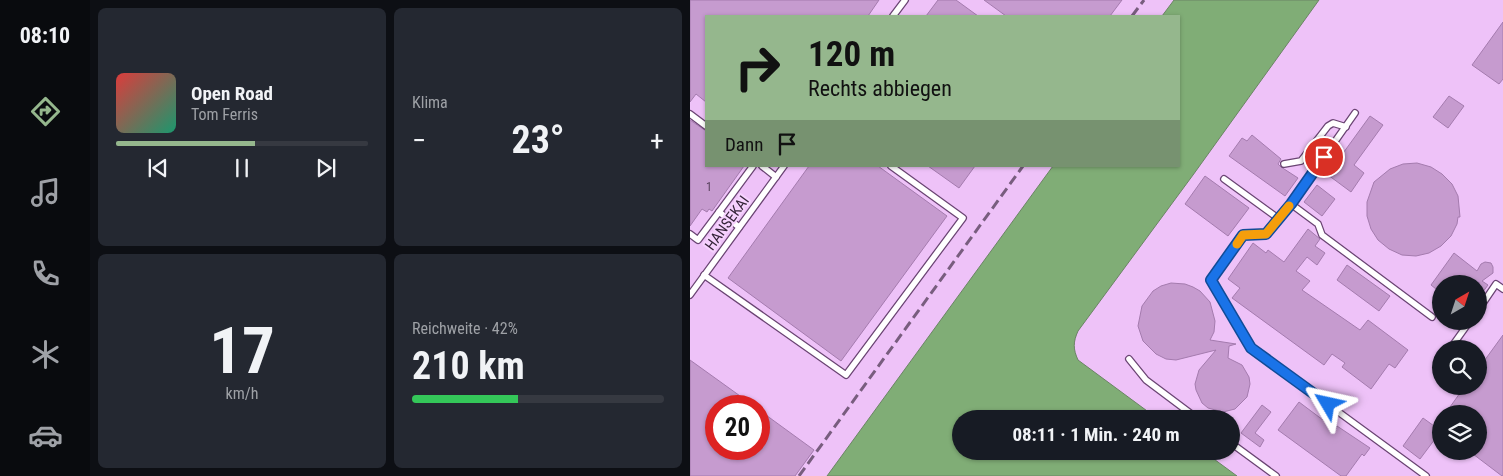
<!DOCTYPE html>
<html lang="de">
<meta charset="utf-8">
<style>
body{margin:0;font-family:"Roboto Condensed",sans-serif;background:#242831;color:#f1f3f6;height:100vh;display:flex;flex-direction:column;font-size:19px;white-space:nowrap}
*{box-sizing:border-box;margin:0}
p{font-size:16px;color:#9ea1a6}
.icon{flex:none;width:28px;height:28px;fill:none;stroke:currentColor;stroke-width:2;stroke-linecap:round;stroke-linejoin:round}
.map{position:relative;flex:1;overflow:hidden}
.panel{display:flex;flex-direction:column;gap:8px;padding:8px;background:#0d0f14;width:600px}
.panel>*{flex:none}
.guide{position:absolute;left:15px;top:15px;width:475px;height:152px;border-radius:0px;box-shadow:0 1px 4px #0004;background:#95b78d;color:#111;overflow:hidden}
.needle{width:32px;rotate:39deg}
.tools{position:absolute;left:742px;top:275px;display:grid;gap:10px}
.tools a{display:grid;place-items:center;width:55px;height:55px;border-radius:50%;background:#171b24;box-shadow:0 1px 4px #0004;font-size:25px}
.speed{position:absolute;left:15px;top:395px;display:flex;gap:10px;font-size:25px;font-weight:700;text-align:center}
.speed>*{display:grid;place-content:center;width:65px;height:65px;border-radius:50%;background:#171b24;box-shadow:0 1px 4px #0004;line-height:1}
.speed .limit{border:8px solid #d22;background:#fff;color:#111}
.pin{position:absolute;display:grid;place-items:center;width:42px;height:42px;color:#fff;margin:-21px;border:2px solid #fff;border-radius:50%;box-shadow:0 1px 5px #0007}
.me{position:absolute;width:55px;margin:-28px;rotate:306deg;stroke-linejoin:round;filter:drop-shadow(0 0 4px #0008)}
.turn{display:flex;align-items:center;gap:18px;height:105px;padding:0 20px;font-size:22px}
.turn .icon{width:65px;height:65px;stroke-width:2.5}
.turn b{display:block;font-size:35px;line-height:42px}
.then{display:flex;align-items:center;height:48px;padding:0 20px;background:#0003;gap:10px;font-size:19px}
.big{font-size:38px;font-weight:700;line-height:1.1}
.panel .tile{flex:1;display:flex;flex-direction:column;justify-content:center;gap:8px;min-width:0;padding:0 18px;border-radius:8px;background:#242831}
.panel .dial{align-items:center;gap:0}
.dial b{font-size:65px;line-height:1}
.song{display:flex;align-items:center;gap:15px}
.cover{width:60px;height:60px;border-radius:8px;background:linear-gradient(135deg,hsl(0 70% 55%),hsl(160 70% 35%))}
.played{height:5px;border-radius:2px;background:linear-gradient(90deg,#95b78d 55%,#363941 55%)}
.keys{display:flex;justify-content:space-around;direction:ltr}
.heat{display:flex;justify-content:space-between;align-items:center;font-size:28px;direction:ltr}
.charge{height:8px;border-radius:4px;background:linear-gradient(90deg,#34c759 42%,#363941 0)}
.panel .tiles{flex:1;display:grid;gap:8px;grid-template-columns:repeat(2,1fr)}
.trip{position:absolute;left:262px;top:410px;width:288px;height:50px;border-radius:25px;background:#171b24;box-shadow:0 1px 4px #0004;font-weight:700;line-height:50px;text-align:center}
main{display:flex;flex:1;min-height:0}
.menu{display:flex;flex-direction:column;width:90px;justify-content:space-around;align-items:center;background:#090b0e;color:#9ea1a6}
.menu .icon{width:35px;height:35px}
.menu .current{color:#95b78d}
.menu b{font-size:22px;color:#f1f3f6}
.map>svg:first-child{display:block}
</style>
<main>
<nav class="menu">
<b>08:10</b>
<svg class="icon current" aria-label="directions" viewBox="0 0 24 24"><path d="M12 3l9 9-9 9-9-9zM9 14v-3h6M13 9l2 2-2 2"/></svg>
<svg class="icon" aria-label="music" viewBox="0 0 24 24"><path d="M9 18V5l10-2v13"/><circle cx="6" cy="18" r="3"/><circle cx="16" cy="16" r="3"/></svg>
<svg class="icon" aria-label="phone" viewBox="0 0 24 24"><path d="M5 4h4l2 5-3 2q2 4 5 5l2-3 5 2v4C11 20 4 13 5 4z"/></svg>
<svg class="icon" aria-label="climate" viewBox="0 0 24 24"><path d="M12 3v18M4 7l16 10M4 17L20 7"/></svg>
<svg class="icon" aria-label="car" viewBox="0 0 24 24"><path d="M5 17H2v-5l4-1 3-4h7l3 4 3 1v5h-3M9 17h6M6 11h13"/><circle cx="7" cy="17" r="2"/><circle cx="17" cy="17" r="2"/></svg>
</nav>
<section class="panel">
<div class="tiles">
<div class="tile">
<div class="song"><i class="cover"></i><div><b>Open Road</b><p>Tom Ferris</p></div></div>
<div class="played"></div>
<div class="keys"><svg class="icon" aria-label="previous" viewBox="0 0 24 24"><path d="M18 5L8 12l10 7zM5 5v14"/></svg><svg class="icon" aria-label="pause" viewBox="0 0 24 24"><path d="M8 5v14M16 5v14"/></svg><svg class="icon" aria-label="next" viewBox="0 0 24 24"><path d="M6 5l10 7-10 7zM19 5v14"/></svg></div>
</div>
<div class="tile"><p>Klima</p>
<div class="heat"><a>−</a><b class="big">23°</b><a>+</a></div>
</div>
<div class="tile dial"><b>17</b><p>km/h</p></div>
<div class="tile"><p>Reichweite · 42%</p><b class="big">210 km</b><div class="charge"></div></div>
</div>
</section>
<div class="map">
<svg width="813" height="476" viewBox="0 0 813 476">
<rect width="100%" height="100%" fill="#eec2f8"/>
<path fill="#80ad76" stroke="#6a8464" d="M 484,0 L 629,0 L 503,175 L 388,331 C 383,342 383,349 388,360 L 468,419 L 271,419 L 271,451 L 513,451 L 547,476 L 137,476 L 363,166 L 489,166 L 489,16 L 472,16 Z"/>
<g fill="#c69bcf" stroke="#a47bae">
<polygon points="0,0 189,0 178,16 16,16 16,102 6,94 0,102"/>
<polygon points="248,0 266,0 288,16 236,16"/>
<polygon points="294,0 432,0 420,16 316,16"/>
<polygon points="813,22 813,79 809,84 782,65"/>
<polygon points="759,96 774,106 758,128 743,117"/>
<polygon points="680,116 693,125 664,165 674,173 661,192 634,172 647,153 651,156"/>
<polygon points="0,120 16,131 16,166 54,166 22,211 19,209 17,212 12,209 0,226"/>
<polygon points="562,135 591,159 588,164 591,167 608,178 595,196 539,156 552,138 557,141"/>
<polygon points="727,163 741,167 752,174 762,184 768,196 770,217 768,217 767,224 761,236 751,246 739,253 726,256 712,255 699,249 688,240 681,229 677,216 677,202 684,182 700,169 713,164"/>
<polygon points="119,166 188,166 257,216 151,361 38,278"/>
<polygon points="238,166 285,166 269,188"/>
<polygon points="515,176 559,208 538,236 495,204"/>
<polygon points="627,185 645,199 632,216 614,202"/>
<polygon points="618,229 630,239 625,246 635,253 627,265 617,257 606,271 620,281 612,290 670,330 678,320 718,350 705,368 699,364 681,389 652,367 655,363 642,354 634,365 542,298 550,288 538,279 563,243 576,253 578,250 594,262"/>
<polygon points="764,253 787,271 791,264 795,262 801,263 803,267 803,273 792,281 798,285 789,297 789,282 786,284 751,284 751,293 741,285"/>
<polygon points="657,265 700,296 689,311 647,280"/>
<polygon points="481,283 495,284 503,287 510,291 520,302 525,321 524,332 520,340 546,344 539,346 538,358 552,365 559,377 560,384 557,397 545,409 533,412 518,408 512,403 506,390 505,384 509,370 526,350 486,360 476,359 466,354 453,341 448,326 452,306 463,291 471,286"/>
<polygon points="813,335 813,476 812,476 779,451 789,451 789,414 755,414 775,386 789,386 789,368"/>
<polygon points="0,360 64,406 26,406 26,449 69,449 69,410 124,450 105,476 0,476"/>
<polygon points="609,402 645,429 647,426 680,448 674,456 672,454 656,476 651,476 588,430"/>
<polygon points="572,405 581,412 565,433 574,440 570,447 551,433"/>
<polygon points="733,418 751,431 730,459 713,446"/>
</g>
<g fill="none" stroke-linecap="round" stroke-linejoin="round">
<defs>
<g id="lane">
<polyline points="203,16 215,0"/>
<polyline points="0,114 16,126"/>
<polyline points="594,164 611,161 638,126 643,123 656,127"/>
<polyline points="72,166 86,177"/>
<polyline points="534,179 589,219"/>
<polyline points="601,204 665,113"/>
<polyline points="29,212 63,166"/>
<polyline points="0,234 8,240 29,212 49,227"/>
<polyline points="14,275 156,375 273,218 201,166"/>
<polyline points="0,295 94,166"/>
<polyline points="789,309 806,284 813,289"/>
<polyline points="760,349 780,321"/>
<polyline points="439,359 456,380 508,419"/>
<polyline points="541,443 586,476"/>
<polyline points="736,476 561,348 521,280 553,235 576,234 601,204 628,224 632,235 742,317"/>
</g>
</defs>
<use href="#lane" stroke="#6a4473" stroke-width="8"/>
<use href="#lane" stroke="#fff" stroke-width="5.5"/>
<g stroke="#785d7e" stroke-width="3" stroke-dasharray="10 5" stroke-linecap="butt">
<polyline points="442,16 454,0"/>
<polyline points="109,476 333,166"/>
</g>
</g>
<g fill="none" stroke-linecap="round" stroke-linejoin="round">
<defs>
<polyline id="route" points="634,157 601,204 576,234 553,235 521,280 561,348 638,404"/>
</defs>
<use href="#route" stroke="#114b97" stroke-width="12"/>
<use href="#route" stroke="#1a73e8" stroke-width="9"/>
<polyline stroke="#f59e0b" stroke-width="9" points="547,244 553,235 576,234 599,206"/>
</g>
<g text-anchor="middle" stroke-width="4" stroke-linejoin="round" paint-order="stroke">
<g font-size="12" fill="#59425e">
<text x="19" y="191">1</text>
</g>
<g font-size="15" fill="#352439" stroke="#f6d2fe">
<text transform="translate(37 223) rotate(-54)" y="5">HANSEKAI</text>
</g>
</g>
</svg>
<div class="tools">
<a><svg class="needle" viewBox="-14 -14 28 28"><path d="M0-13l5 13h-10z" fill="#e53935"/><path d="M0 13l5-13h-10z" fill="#9ea1a6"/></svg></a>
<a><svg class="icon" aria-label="search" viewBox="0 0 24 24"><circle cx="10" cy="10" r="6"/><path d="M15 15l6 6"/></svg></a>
<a><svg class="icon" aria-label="layers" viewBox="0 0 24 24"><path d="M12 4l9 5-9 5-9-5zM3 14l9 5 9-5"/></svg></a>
</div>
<div class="speed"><div class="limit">20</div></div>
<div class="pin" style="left:634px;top:157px;background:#d93025"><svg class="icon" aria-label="arrive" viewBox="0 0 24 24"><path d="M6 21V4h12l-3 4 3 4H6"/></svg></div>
<svg class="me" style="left:638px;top:404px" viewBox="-20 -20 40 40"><path d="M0-17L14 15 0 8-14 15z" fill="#1a73e8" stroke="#fff" stroke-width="4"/></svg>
<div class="trip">08:11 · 1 Min. · 240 m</div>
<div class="guide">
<div class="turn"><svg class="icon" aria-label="right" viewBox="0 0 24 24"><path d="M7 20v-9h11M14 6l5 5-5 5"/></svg><div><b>120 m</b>Rechts abbiegen</div></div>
<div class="then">Dann<svg class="icon" aria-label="arrive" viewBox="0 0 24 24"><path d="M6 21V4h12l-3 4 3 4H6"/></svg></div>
</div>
</div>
</main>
